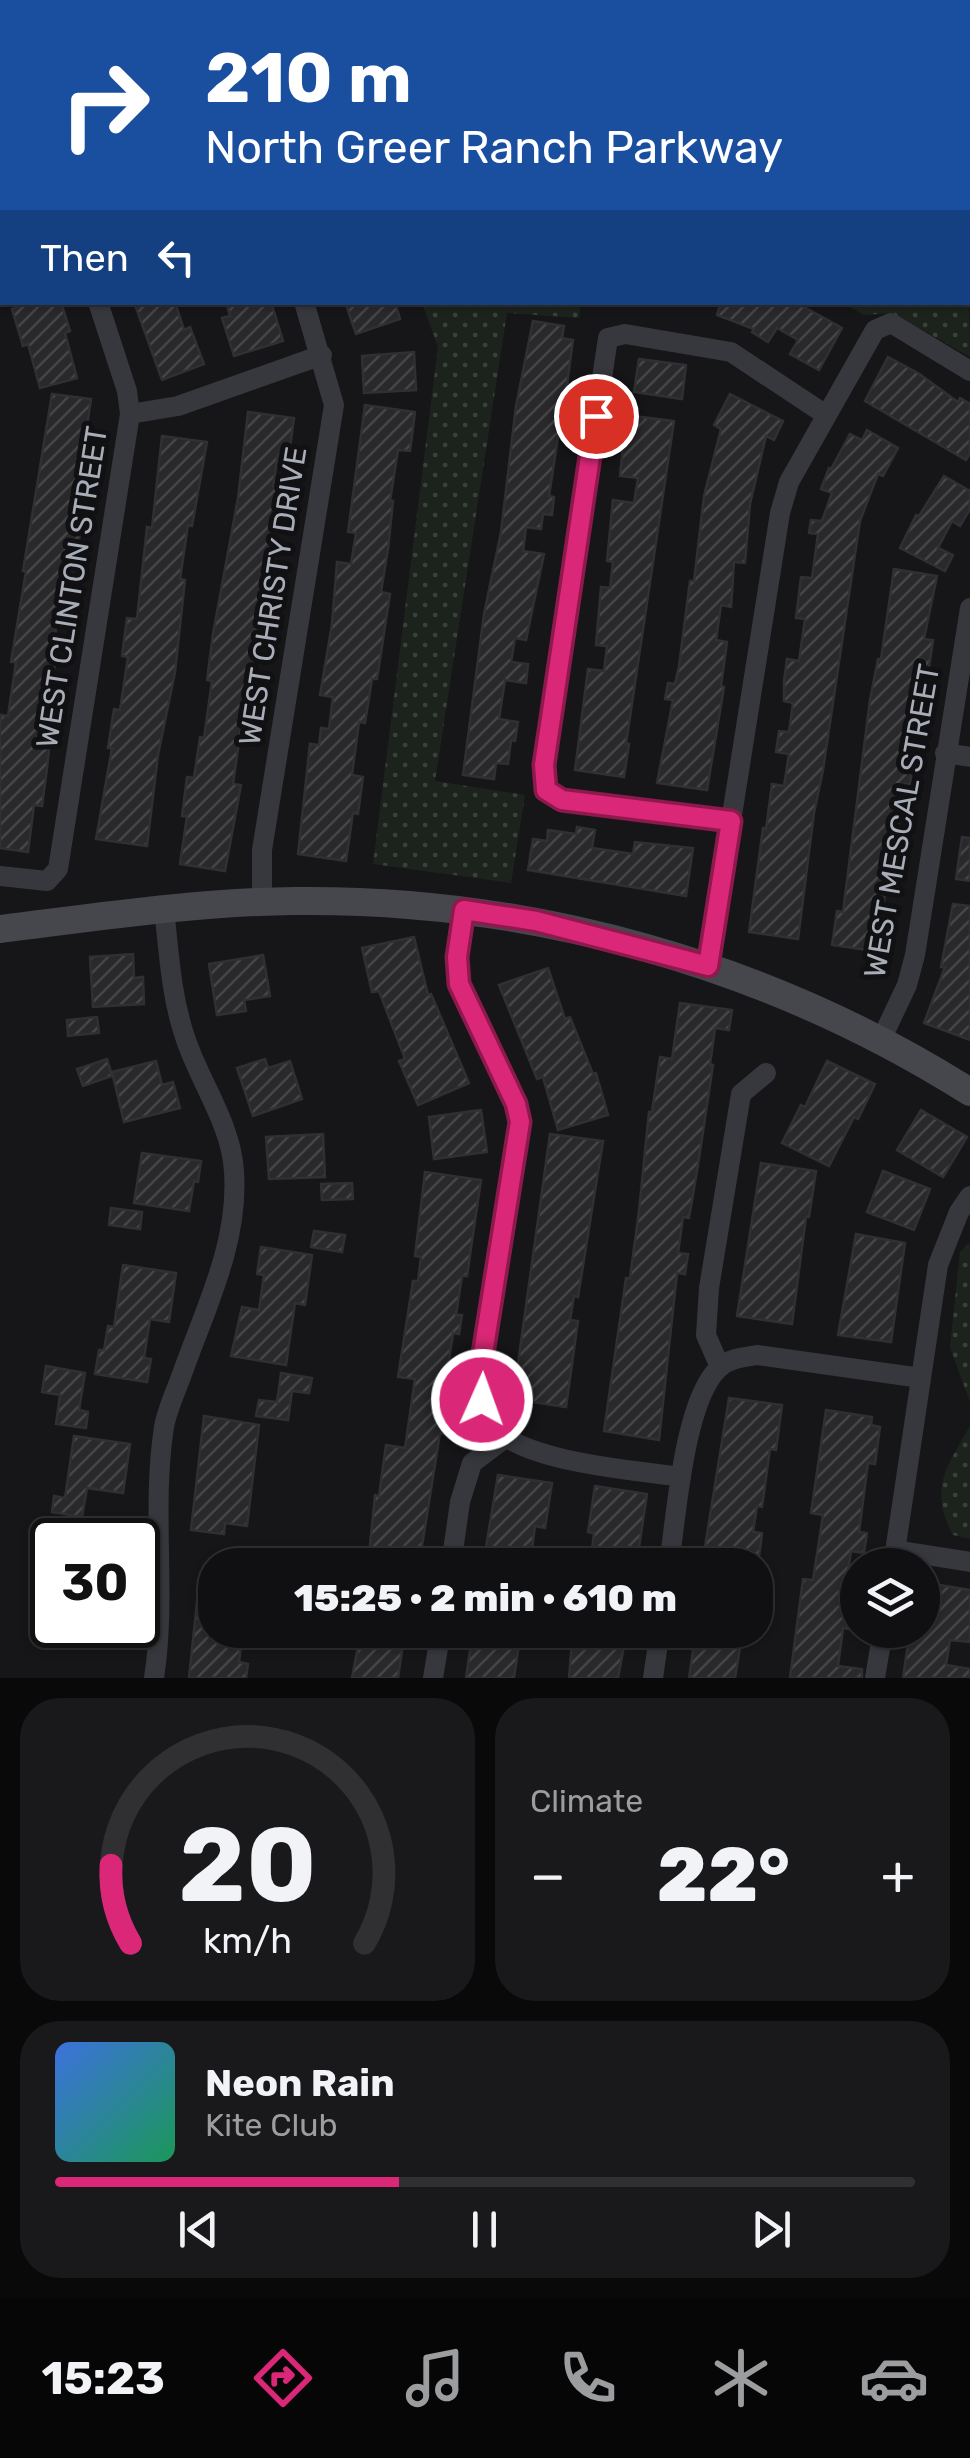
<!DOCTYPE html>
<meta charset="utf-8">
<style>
body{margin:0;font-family:Rubik,sans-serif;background:#19191b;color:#f1f3f6;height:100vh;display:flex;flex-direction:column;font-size:38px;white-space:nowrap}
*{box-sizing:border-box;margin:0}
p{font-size:32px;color:#9c9d9f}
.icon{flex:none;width:55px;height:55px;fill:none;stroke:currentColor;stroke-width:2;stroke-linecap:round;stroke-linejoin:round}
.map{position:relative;height:1678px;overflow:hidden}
.details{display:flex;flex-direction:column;gap:20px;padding:20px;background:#09090a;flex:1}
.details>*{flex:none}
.top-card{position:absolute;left:0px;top:0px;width:970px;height:305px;box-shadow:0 2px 8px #0004,0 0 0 2px #303032;background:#1a4fa0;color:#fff;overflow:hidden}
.controls{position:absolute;left:840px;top:1548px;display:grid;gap:20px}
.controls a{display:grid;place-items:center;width:100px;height:100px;border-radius:50%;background:#101012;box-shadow:0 2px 8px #0004,0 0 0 2px #303032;font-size:50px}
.speed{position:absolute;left:30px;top:1518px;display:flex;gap:20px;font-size:50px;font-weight:700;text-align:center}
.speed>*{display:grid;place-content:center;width:130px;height:130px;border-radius:50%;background:#101012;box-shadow:0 2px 8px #0004,0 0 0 2px #303032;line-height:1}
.speed .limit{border:5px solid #111;border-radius:15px;background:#fff;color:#111}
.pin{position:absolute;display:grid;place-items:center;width:85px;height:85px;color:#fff;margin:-42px;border:5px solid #fff;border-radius:50%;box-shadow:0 2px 10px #0007}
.me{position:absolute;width:110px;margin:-55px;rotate:2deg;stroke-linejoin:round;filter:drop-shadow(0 0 8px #0008)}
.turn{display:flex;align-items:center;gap:35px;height:210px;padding:0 40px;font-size:45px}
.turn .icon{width:130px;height:130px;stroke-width:2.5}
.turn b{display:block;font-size:70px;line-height:85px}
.then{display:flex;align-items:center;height:95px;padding:0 40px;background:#0003;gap:20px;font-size:38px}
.big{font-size:75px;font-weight:800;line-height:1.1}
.details .card{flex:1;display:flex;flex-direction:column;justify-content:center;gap:15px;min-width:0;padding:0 35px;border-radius:40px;background:#19191b}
.details .dial{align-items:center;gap:0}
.dial svg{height:260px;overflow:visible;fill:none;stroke:#303032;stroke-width:7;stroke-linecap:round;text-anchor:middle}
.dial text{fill:#f1f3f6;stroke:none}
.song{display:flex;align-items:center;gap:30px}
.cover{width:120px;height:120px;border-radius:15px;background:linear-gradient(135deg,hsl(220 70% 55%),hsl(150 70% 35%))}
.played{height:10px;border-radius:5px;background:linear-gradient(90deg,#db2777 40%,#303032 40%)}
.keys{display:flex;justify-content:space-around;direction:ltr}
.heat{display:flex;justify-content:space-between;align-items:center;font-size:55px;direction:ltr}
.details .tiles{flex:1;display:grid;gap:20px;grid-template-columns:1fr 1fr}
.card:last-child{grid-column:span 2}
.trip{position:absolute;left:198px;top:1548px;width:575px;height:100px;border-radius:40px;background:#101012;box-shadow:0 2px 8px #0004,0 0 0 2px #303032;font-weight:800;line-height:100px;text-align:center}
.menu{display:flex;height:160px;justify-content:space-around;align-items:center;background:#060607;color:#9c9d9f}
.menu .icon{width:70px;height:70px}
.menu .current{color:#db2777}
.menu b{font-size:45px;color:#f1f3f6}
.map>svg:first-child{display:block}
</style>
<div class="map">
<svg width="970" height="1678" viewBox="0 0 970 1678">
<defs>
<pattern id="park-dots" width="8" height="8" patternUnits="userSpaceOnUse" patternTransform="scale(2.5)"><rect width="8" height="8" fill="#1c231d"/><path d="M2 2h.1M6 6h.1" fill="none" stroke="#3a403c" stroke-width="1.8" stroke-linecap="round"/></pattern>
<pattern id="building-hatch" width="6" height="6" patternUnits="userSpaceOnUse" patternTransform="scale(2.5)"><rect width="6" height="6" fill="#29292c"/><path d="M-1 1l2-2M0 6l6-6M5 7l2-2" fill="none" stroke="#454548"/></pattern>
</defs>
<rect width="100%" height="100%" fill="#161618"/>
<g fill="url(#park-dots)">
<polygon points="968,251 970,357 893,313 864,315 843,303 968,302"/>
<polygon points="422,303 581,303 579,318 507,313 435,781 525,795 511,883 373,864 438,347"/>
<polygon points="970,1243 970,1402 950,1347 960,1252"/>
<path d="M 970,1426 L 970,1539 L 953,1535 C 928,1489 947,1467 970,1426 Z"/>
</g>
<g fill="url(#building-hatch)" stroke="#303034" stroke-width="2.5">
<polygon points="32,302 61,302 70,331 65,333 77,378 40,388 28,344 23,346 12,309"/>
<polygon points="134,302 175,302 184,330 190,327 204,364 162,380"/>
<polygon points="226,302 271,302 283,341 234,356 222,318 230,316"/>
<polygon points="345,302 395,302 400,319 356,334"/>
<polygon points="721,302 795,302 842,328 819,370 790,354 798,340 777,328 768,342 752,332 754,329 717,315"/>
<polygon points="533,321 564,326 562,338 573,340 567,384 570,384 567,404 563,404 549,496 554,497 552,515 543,514 541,529 526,527 523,551 544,554 526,640 515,638 511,662 528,664 526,683 505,680 499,719 518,722 515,741 511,740 508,764 496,763 494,779 463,775 484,614 501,532 516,406"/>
<polygon points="414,352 416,390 364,393 362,356"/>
<polygon points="888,357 918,373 958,402 960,398 970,404 970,453 966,460 865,401"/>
<polygon points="639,359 686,365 682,399 634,392"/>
<polygon points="52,394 91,399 77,492 86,494 73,578 63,577 55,636 60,636 45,721 52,722 47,768 42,806 34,805 28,852 0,848 0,724 1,715 8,716 16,662 11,662 26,571 23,571"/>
<polygon points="730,394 783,421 774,440 766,436 750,504 745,563 734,562 731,607 721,605 716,640 727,642 721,686 724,687 707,790 657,783 673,700 665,699 668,683 675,684 679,666 690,581 694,581 704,496 721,429 714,425"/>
<polygon points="365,405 415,412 410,451 398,450 390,501 393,501 388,549 381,592 390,594 377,679 372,679 365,723 359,722 352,775 363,777 358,814 353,813 346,861 298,854 310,744 319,745 321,728 329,729 333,697 320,695 332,624 337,562 351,564 356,533 348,532"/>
<polygon points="248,412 294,418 289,455 278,454 273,486 286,487 283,504 279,503 270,555 275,556 265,642 255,640 246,729 241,728 233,784 241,785 225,871 180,864 187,816 182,816 187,777 194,778 200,737 204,738 212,681 207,680 213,634 238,498"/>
<polygon points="626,415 674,421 626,744 629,744 624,777 575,770 588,669 604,671 607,646 596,645 601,587 610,588 613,562 607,561 613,500 634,503 638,478 620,476"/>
<polygon points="867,430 898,448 883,476 878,474 860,521 823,770 814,813 798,939 749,932 763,828 766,829 772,784 784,786 789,754 776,752 779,731 789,732 793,703 784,701 784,681 787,659 799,661 805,619 796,618 801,577 812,578 818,534 809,533 811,520 822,521 832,493 821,489 829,468 831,469 850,434 862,440"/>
<polygon points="162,436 207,442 192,526 188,525 180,579 185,580 175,672 158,755 147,846 96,839 112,748 108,748 114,709 120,710 128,657 122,656 127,618 137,619 147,527 152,528"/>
<polygon points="944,476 970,491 970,509 960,526 952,521 938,548 953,555 945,571 900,548 916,515 919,516"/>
<polygon points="894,569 937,576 924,639 933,640 920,728 908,726 902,767 912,769 910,784 905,784 898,825 891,875 897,876 894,894 885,893 882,917 887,918 882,952 832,945 837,911 843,912 870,700 878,659 881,659"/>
<polygon points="577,827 595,830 592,848 633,854 635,842 693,848 686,896 528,870 533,839 547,841 548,830 576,834"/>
<polygon points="962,837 970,838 970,881 956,879"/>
<polygon points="953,904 970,906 970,1040 924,1023 945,967 941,967"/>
<polygon points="414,937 428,995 431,994 469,1083 418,1105 399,1061 405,1059 379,991 372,992 362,948"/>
<polygon points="133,954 134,978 143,977 144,1004 93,1007 90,957"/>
<polygon points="263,955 270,996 244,1000 246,1011 217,1015 209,964"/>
<polygon points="548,968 565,1019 570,1017 593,1074 596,1073 608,1115 558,1130 543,1077 537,1079 499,985"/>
<polygon points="680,1003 732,1010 729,1030 715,1028 710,1065 713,1065 698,1165 689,1218 683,1217 678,1253 688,1254 685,1274 677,1273 659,1440 604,1431 626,1278 630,1278 639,1211 649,1112 652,1112 660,1057 672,1059"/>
<polygon points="97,1017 99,1033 68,1036 67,1020"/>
<polygon points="107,1059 112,1076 83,1086 77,1069"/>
<polygon points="265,1059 268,1068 290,1061 302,1099 253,1116 237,1068"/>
<polygon points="156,1061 162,1085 173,1082 180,1108 124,1122 112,1072"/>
<polygon points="827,1061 875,1084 858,1119 854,1117 829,1166 782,1143 801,1105 805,1107"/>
<polygon points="481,1110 487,1152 434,1159 429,1117"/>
<polygon points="921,1110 967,1137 943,1177 897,1150"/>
<polygon points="323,1134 325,1177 269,1179 266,1137"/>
<polygon points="550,1134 603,1141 578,1297 574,1296 570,1320 578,1321 566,1407 513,1399"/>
<polygon points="142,1153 201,1161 198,1182 194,1181 189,1211 134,1203"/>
<polygon points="761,1163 816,1171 809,1217 806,1217 792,1324 737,1316"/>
<polygon points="883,1171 930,1189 914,1230 867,1212"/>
<polygon points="425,1172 481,1180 467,1276 462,1276 456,1315 462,1315 459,1334 453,1333 444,1394 452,1395 446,1434 440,1433 419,1565 368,1565 375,1495 379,1496 386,1445 405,1448 415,1379 398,1377 413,1281 418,1281 421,1257 415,1256"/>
<polygon points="352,1183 353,1199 322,1200 321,1184"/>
<polygon points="111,1208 142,1212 140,1229 109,1225"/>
<polygon points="314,1231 345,1235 342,1252 311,1247"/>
<polygon points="856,1234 905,1243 891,1342 838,1335"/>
<polygon points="261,1247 312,1255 305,1305 295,1303 286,1365 231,1356 242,1307 259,1310 264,1275 257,1274"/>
<polygon points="123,1265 176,1273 169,1322 150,1319 144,1358 151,1359 147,1382 95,1374 99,1350 104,1350 108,1326 114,1327"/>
<polygon points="46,1366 85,1373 79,1410 88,1412 86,1428 56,1424 60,1395 42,1392"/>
<polygon points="281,1373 312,1378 309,1393 292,1391 288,1420 256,1416 259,1400 277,1402"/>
<polygon points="729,1398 782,1405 776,1450 770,1449 762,1507 757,1506 753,1532 762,1533 758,1565 702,1565"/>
<polygon points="826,1410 872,1417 871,1425 880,1427 875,1464 868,1463 859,1532 867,1533 864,1553 851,1551 846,1585 855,1586 849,1629 843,1628 838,1666 862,1669 862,1678 790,1678 803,1579 813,1580 823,1515 811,1513"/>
<polygon points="204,1416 259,1425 247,1526 225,1523 224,1534 191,1530"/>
<polygon points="74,1436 130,1444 123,1493 87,1488 82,1517 52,1512 54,1496 65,1498"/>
<polygon points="498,1475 552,1483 545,1528 535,1526 530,1565 483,1565"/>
<polygon points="595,1486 647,1494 638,1554 656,1557 655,1565 590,1565 594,1533 588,1532"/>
<polygon points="922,1582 970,1590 970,1642 950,1640 946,1665 970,1669 970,1678 903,1678 910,1630 922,1630"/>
<polygon points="198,1592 215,1595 215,1630 243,1630 239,1662 248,1664 246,1678 189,1678"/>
<polygon points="72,1625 114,1625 126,1628 123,1645 70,1637"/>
<polygon points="361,1630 405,1630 398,1678 352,1678"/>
<polygon points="473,1630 521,1630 514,1678 466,1678"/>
<polygon points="573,1630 627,1630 618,1678 569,1678"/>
<polygon points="696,1630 743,1630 735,1678 689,1678"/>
</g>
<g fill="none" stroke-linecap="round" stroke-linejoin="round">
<g stroke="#37383d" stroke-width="20">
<polyline points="29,2 30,0"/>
<polyline points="231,2 231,0"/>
<polyline points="432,2 432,0"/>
<polyline points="634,2 635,0"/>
<polyline points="835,2 835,0"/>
<polyline points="0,78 2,78"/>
<polyline points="0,287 2,287"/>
<polyline points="130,414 178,406 322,355"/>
<polyline points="945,753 970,757"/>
<polyline points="731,821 562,800 546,789 544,765 608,338 625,334 731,352 826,415"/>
<polyline points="0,876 47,881 58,869 130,414 127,391 98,302"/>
<polyline points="262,902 262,850 334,405 304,302"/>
<path d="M 464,910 L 457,957 L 459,984 L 517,1104 L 520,1123 L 481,1366 C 481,1384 480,1403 489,1420 C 510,1462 636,1470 681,1477"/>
<polyline points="708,966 780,513 789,482 875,330 891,323 970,371"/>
<polyline points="881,1040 907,985 915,955 970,608"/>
<polyline points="720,1367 706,1335 709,1288 741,1094 766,1073"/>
<polyline points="895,1550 970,1562"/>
<polyline points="451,1565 460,1502 472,1463 504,1439"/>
<path d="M 669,1565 C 676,1518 684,1398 720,1367 C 730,1358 745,1357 757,1355 L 921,1378"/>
<polyline points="893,1565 938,1265 959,1212 970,1196"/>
<path d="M 154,1678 C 167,1595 151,1511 164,1427 C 167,1410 175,1393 181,1377 C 204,1311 239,1244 234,1172 C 232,1125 199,1081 185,1037 C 171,996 169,952 164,909"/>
<polyline points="433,1678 441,1630"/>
<polyline points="653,1678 660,1630"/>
<polyline points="875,1678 883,1630"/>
</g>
<path stroke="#45474d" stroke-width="28" d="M 0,929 C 97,917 196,902 294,901 C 532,898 769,965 970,1092"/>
</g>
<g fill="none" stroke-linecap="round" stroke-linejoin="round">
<defs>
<polyline id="route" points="482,1400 481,1366 520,1122 516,1104 459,984 457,957 464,910 536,921 708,966 731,821 562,800 546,790 544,765 596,416"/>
</defs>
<use href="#route" stroke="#8e194d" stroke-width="25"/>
<use href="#route" stroke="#db2777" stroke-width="18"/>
</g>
<g text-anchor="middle" stroke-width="10" stroke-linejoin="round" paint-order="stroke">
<g font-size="30" fill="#a8adb8" stroke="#111113">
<text transform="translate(72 587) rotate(-81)" y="10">WEST CLINTON STREET</text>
<text transform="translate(273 596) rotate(-81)" y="10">WEST CHRISTY DRIVE</text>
<text transform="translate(902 821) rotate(-80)" y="10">WEST MESCAL STREET</text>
</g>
</g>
</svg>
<div class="controls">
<a><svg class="icon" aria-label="layers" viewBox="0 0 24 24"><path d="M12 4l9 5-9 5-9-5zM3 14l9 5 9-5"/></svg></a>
</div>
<div class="speed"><div class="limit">30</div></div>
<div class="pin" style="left:596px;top:416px;background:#d93025"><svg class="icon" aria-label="arrive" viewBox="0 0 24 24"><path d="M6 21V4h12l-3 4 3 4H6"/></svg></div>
<svg class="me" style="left:482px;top:1400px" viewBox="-20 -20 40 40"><circle r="17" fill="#db2777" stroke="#fff" stroke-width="3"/><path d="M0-11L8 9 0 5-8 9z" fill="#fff"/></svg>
<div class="trip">15:25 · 2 min · 610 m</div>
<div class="top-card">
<div class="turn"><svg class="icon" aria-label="right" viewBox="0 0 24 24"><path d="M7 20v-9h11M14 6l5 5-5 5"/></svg><div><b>210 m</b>North Greer Ranch Parkway</div></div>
<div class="then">Then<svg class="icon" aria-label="left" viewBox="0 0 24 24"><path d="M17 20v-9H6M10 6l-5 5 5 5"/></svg></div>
</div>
</div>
<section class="details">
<div class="tiles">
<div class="card dial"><svg viewBox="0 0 100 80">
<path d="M14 69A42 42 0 1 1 86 69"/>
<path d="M14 69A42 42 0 0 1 8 45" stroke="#db2777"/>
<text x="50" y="56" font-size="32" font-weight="700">20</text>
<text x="50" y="72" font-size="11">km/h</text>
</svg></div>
<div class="card"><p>Climate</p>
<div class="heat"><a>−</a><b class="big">22°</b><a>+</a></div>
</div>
<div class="card">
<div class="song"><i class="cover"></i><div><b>Neon Rain</b><p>Kite Club</p></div></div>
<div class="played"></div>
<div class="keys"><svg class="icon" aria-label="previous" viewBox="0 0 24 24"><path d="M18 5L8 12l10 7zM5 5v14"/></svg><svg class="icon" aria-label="pause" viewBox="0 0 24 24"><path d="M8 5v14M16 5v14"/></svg><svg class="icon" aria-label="next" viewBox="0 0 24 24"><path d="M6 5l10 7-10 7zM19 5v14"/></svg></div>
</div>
</div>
</section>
<nav class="menu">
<b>15:23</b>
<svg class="icon current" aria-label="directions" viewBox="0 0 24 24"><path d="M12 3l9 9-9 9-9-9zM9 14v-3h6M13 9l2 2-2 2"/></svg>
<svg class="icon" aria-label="music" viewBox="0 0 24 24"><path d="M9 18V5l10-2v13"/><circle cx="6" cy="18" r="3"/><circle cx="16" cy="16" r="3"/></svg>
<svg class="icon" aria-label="phone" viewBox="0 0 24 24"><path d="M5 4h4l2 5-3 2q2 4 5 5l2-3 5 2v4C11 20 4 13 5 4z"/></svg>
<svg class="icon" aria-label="climate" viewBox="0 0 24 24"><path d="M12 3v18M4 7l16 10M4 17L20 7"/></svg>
<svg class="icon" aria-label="car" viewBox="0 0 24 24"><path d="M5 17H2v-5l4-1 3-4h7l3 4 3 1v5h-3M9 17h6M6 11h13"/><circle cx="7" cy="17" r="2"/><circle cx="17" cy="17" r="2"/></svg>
</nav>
